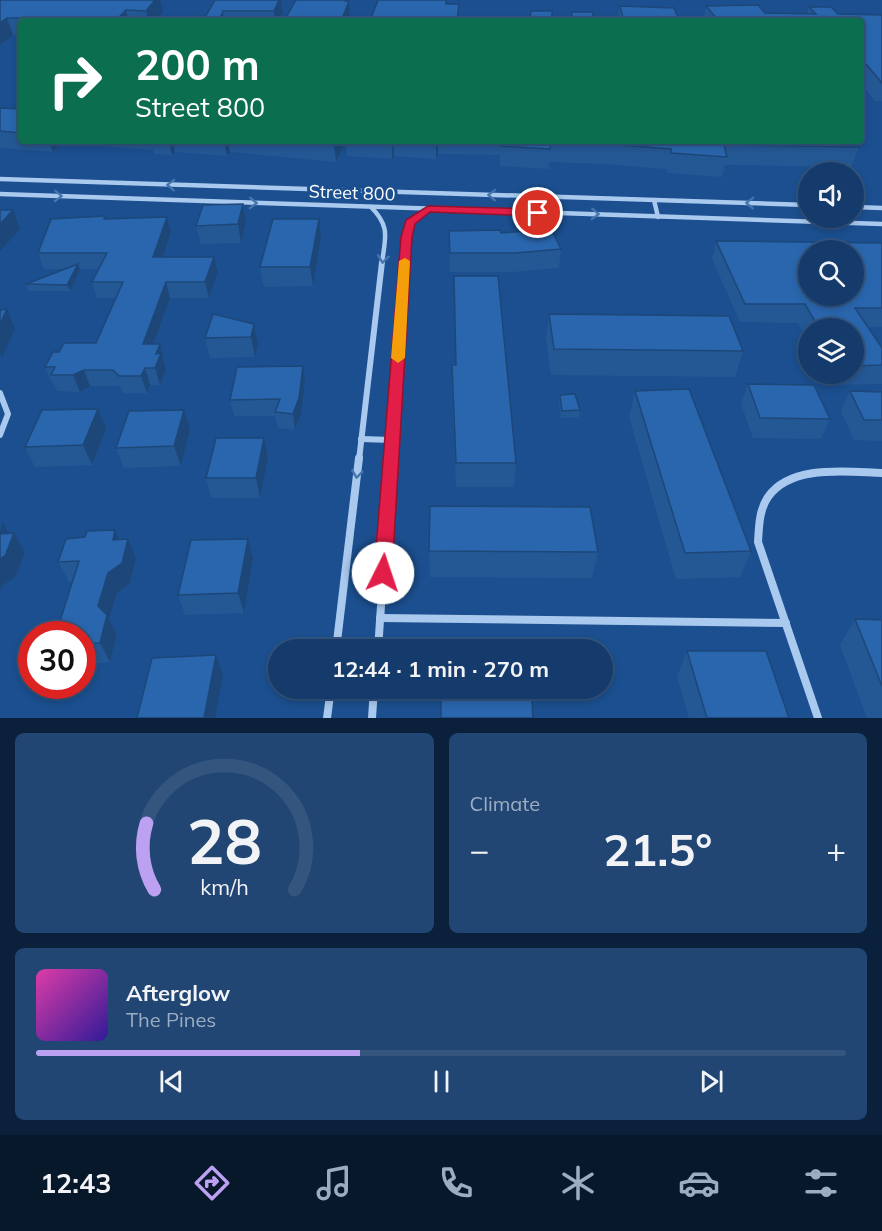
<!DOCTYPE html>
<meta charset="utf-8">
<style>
body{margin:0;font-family:Mulish,sans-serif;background:#214673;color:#f1f3f6;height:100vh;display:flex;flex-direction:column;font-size:22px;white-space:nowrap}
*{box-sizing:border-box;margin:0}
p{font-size:20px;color:#9dadc1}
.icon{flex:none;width:33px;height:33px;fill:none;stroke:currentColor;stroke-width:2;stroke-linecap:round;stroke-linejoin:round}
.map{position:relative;height:718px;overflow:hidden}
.sheet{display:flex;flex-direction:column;gap:15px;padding:15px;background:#0b203b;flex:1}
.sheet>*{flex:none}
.banner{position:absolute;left:18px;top:18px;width:846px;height:126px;border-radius:6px;box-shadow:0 3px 9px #0003,0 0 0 2px #33557e;background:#0b6e4f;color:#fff;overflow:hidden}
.buttons{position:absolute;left:798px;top:162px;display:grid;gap:12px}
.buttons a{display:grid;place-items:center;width:66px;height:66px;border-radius:50%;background:#143b6b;box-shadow:0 3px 9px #0003,0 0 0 2px #33557e;font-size:30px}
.speed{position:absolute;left:18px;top:621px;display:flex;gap:12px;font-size:30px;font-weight:700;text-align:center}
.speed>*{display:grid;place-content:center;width:78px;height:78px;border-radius:50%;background:#143b6b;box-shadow:0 3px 9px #0003,0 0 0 2px #33557e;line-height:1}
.speed .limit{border:9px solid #d22;background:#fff;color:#111}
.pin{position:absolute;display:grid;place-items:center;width:51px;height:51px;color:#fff;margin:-26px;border:3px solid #fff;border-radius:50%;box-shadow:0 2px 6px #0007}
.me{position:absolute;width:66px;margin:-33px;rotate:4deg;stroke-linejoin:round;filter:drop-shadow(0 0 4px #0008)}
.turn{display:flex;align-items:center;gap:21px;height:126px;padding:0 18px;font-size:27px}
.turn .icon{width:78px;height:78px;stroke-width:2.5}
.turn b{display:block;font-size:42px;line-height:51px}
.big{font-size:45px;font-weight:700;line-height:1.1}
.sheet .card{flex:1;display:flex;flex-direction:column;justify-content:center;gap:9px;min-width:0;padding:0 21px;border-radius:9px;background:#214673}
.sheet .dial{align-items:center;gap:0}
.dial svg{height:156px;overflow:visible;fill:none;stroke:#33557e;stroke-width:7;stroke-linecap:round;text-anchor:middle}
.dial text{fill:#f1f3f6;stroke:none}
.song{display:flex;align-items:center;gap:18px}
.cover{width:72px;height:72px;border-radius:9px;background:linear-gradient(135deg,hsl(320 70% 55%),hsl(250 70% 35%))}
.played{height:6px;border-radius:3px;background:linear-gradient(90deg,#bca0f2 40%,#33557e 40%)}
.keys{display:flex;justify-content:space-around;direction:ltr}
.heat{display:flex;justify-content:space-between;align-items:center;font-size:33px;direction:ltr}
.sheet .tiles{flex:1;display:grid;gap:15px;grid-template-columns:1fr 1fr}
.card:last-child{grid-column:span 2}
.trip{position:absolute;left:268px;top:639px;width:345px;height:60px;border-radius:30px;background:#143b6b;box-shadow:0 3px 9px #0003,0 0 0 2px #33557e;font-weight:700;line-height:60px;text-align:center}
.dock{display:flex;height:96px;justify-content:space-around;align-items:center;background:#08182b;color:#9dadc1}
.dock .icon{width:42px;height:42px}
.dock .active{color:#bca0f2}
.dock b{font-size:27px;color:#f1f3f6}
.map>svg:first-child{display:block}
</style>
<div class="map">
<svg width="882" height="718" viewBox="0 0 882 718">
<rect width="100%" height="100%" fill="#1b4f8f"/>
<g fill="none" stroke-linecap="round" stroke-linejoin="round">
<g stroke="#a9c9ee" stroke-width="4.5">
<polyline points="0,179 808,205"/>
<polyline points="0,194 882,224"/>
<polyline points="654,200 658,217"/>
<path d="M 371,207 C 391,227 385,238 382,263"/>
<polyline points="854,207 882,208"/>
<polyline points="404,263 406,237 410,223 426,210"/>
</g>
<g stroke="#a9c9ee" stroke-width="6">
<polyline points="0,393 8,414 0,435"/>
<polyline points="361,439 392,440"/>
<polyline points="359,460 382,262"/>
<polyline points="391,460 404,262"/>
</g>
<g stroke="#a9c9ee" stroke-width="8">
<polyline points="380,618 786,623"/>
<polyline points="336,650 359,458"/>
<polyline points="378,650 391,458"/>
<polyline points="327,718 331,688"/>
<polyline points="372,718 374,688"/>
<path d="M 818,718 L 758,542 C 759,527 759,510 768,497 C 791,464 847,472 882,473"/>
</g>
</g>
<g fill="#245895">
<polygon points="0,0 163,12 155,21 21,21 21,35 13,35"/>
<polygon points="215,0 281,0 283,13 279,21 203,21"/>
<polygon points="620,6 679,20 703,20 706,6 765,13 807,13 809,7 838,14 882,15 882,101 875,101 861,83 861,21 618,21"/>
<polygon points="0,108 21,109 21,141 344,141 344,146 336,162 230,152 227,156 175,152 172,155 154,154 153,150 62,143 53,152 0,148"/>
<polygon points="346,141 854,141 859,147 851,167 725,165 722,177 667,173 667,169 604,164 549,162 549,169 500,166 500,155 438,154 436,159 394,156 392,159 347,156"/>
<polygon points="243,204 246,222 241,243 201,244 196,226"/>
<polygon points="105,216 106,219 171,232 163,257 214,257 218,272 209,298 170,298 154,344 160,344 166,370 160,385 150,385 147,393 124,393 119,386 90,386 80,392 57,391 54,383 52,383 45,367 59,352 96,343 116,298 97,298 92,282 99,269 79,269 80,270 70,291 29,291 26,284 65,269 44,269 38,253"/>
<polygon points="449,231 501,233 561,249 559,268 513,272 450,272"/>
<polygon points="321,237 313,286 264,287 260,267"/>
<polygon points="716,241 882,243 882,327 868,327 882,348 882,384 833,385 826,374 854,374 854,328 808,328 808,341 798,323 740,322 712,259"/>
<polygon points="454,276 516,463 514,487 456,487 452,389 452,365 455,365"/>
<polygon points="549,314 743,351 735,377 551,375 546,340"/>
<polygon points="254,324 258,344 255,357 210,358 205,338"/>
<polygon points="303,366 305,382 301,414 295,430 278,428 275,416 234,416 230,400"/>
<polygon points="748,384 830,419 821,439 753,438 741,404"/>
<polygon points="635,391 751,551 740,577 676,579 629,417"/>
<polygon points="850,391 882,392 882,441 854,440 841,411"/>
<polygon points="560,395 580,410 579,417 561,418 559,401"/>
<polygon points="106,429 92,465 35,467 25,447"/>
<polygon points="190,430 181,466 124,468 116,448"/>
<polygon points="264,438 268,458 260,498 211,498 206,478"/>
<polygon points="115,530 120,540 136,559 130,583 117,593 109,619 117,634 110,662 94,664 90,677 82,677 82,634 59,624 72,582 69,582 58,562 85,537"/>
<polygon points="429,551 598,552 592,578 430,577"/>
<polygon points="253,559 244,613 185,615 178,595"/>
<polygon points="855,619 882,620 882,718 867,718 840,645"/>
<polygon points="32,641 32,660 27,654"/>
<polygon points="687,651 789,718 689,718 677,677"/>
</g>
<g fill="#1d4779">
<polygon points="155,0 160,0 163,12 155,21 148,21 146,11"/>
<polygon points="279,0 281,0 283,13 279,21 275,21 274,11"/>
<polygon points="345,0 346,0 347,7 349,1 350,18 349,21 341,21"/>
<polygon points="126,10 129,21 115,21"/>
<polygon points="223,11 224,21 219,21"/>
<polygon points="7,18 13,35 0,45 0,23"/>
<polygon points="49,141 61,141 62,143 53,152"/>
<polygon points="169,141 172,141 175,152 172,155"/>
<polygon points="224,141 228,141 230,152 227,156"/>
<polygon points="336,141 344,141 344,146 336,162 334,144"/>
<polygon points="392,141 393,141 394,156 392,159"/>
<polygon points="436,141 438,141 438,154 436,159"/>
<polygon points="243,204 246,222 241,243 238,224"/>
<polygon points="13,210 20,229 0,251 0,224"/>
<polygon points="167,217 171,232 158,272 153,257"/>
<polygon points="319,219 321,237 313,286 310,267"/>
<polygon points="214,257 218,272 209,298 205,282"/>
<polygon points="78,264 80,270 70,291 67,285"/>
<polygon points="166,282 170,298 148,360 143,344"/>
<polygon points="7,309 15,329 2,357 0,352 0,324"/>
<polygon points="254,324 258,344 255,357 251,337"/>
<polygon points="160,344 166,370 160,385 155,368 156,354"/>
<polygon points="303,366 305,382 301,414 295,430 293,414"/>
<polygon points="145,368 150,385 147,393 141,376"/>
<polygon points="84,370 90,386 80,392 73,375"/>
<polygon points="98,409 106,429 92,465 83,445"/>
<polygon points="184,410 190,430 181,466 174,446"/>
<polygon points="264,438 268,458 260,498 256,478"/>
<polygon points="3,523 12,539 14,533 25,553 16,576 2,586 0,591 0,531"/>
<polygon points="115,530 124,550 113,540"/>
<polygon points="128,539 136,559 130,583 117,593 109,619 117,634 110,662 100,643 98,606 108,573"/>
<polygon points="248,539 253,559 244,613 238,593"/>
<polygon points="83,644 94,664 90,677 82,663"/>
<polygon points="216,655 223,675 215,718 204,718"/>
</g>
<g fill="#2a66ad" stroke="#1d4779" stroke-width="1.5" fill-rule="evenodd">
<polygon points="0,0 155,0 146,11 126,10 115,21 56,21 59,18 7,18 0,23"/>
<polygon points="215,0 279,0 274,11 223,11 219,21 203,21"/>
<polygon points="296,0 345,0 345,1 349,1 341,21 284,21"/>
<polygon points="378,0 446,0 446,4 459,4 457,21 370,21"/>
<polygon points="758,5 765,13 816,14 809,7 831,7 838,14 882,15 882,83 861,58 861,21 624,21 620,6 674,8 679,20 718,20 706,6"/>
<polygon points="531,11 552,11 552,21 530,21"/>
<polygon points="571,12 592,12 595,21 574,21"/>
<polygon points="0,108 21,109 21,133 0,131"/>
<polygon points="296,141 336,141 334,144"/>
<polygon points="502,141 854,141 859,147 724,145 727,157 671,153 671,149 606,144 551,142 550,149 501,146"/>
<polygon points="243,204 238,224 196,226 203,205"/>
<polygon points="0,210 13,210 0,224"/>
<polygon points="105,216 104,219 167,217 153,257 214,257 205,282 166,282 143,344 160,344 156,354 161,353 155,368 145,368 141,376 119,376 113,370 84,370 73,375 51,375 55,367 45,367 53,352 59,352 64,343 96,343 123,282 92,282 107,253 38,253 51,219"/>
<polygon points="273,219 319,219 310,267 260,267"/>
<polygon points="551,229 561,249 515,253 450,253 449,231 500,230 501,233"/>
<path d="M 716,241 L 882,243 L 882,308 L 855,308 L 882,348 L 882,365 L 854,366 L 854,328 L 819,328 L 805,304 L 745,304 ZM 808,250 L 854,250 L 854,296 L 808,296 Z"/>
<polygon points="78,264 67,285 26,284"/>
<polygon points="454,276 498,276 516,463 456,463 452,365 456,365"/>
<polygon points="7,309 0,324 0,310"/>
<polygon points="213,314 254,324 251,337 205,338"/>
<polygon points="549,314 729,316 743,351 554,349"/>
<polygon points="303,366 299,398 293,414 275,412 280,399 230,400 237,367"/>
<polygon points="748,384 814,385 830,419 760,418"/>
<polygon points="689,389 751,551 685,553 635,391"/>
<polygon points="850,391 882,392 882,420 864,420"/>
<polygon points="575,394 580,410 562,411 560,395"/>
<polygon points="98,409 83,445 25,447 42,410"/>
<polygon points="184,410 174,446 116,448 129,411"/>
<polygon points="216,438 264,438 256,478 206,478"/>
<polygon points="430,506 590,507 598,552 429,551"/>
<polygon points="115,530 113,540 128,539 122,563 108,573 98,606 107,615 100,643 83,644 82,647 82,634 34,634 37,625 59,624 79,561 58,562 66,539 85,537 87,531"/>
<polygon points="14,533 5,556 0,559 0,534"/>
<polygon points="248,539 238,593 178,595 191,540"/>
<polygon points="855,619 882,620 882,686"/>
<polygon points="32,641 32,654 27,654"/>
<polygon points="687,651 766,651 789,718 707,718"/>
<polygon points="216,655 204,718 137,718 152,658"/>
<polygon points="441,688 531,688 533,718 441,718"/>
</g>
<defs><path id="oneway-chevron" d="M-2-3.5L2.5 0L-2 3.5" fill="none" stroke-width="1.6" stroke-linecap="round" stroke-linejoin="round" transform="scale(1.5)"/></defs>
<g stroke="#4674ac">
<use href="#oneway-chevron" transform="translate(171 185) rotate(-178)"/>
<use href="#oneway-chevron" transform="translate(492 195) rotate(-178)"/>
<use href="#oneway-chevron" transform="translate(58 196) rotate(2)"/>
<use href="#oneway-chevron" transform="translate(253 203) rotate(2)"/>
<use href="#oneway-chevron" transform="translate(750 203) rotate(-178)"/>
<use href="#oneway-chevron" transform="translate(595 214) rotate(2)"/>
<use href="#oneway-chevron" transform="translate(383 259) rotate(97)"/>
<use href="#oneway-chevron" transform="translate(357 474) rotate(97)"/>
</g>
<polygon fill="#e11d48" stroke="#92132f" stroke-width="1.5" points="428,206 538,209 543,213 538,216 430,212 415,224 412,237 392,573 389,579 383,581 377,579 374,573 401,237 406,220"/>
<polygon fill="#f59e0b" points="405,258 410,261 405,358 398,363 391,358 399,261"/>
<g text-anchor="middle" stroke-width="6" stroke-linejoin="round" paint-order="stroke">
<g font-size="18" fill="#fff" stroke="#1b4f8f">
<text transform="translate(352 193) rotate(2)" y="6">Street 800</text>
</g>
</g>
</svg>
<div class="buttons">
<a><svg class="icon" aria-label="sound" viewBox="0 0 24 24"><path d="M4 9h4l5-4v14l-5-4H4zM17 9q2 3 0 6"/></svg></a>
<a><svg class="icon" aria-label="search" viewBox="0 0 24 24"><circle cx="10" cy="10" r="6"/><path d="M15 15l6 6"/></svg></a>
<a><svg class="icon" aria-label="layers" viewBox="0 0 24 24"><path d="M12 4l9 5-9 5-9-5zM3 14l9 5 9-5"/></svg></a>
</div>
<div class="speed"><div class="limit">30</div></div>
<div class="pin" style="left:538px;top:213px;background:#d93025"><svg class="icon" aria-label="arrive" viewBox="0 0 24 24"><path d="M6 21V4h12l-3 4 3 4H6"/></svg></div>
<svg class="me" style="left:383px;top:573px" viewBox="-20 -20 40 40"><circle r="19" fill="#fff"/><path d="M0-13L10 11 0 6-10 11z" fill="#e11d48"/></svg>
<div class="trip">12:44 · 1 min · 270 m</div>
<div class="banner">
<div class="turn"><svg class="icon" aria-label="right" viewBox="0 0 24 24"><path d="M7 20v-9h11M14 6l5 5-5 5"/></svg><div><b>200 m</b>Street 800</div></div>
</div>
</div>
<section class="sheet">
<div class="tiles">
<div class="card dial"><svg viewBox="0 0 100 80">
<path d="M14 69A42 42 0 1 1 86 69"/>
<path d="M14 69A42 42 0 0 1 10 35" stroke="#bca0f2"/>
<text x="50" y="56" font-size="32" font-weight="700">28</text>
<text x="50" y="72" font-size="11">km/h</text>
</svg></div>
<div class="card"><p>Climate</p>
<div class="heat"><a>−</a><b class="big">21.5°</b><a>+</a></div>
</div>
<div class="card">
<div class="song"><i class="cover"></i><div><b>Afterglow</b><p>The Pines</p></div></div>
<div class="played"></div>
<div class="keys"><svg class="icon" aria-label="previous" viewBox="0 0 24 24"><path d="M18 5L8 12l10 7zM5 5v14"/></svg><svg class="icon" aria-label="pause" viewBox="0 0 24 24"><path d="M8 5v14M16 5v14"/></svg><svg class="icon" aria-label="next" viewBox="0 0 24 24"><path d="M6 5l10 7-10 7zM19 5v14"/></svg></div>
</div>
</div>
</section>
<nav class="dock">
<b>12:43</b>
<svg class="icon active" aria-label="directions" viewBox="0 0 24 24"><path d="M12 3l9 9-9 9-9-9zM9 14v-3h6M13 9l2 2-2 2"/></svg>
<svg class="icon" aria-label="music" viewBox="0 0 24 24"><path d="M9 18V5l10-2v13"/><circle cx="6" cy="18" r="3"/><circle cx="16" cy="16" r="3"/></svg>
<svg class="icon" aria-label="phone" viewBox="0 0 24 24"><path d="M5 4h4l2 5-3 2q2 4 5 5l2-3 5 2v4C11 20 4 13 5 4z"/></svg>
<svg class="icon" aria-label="climate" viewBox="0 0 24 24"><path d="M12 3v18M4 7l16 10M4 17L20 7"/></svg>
<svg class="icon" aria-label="car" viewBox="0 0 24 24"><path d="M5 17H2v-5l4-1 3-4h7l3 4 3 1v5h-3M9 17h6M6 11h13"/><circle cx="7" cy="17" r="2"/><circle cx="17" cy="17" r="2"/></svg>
<svg class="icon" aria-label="filters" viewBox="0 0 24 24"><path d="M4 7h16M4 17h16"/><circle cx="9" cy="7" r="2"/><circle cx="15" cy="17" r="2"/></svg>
</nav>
